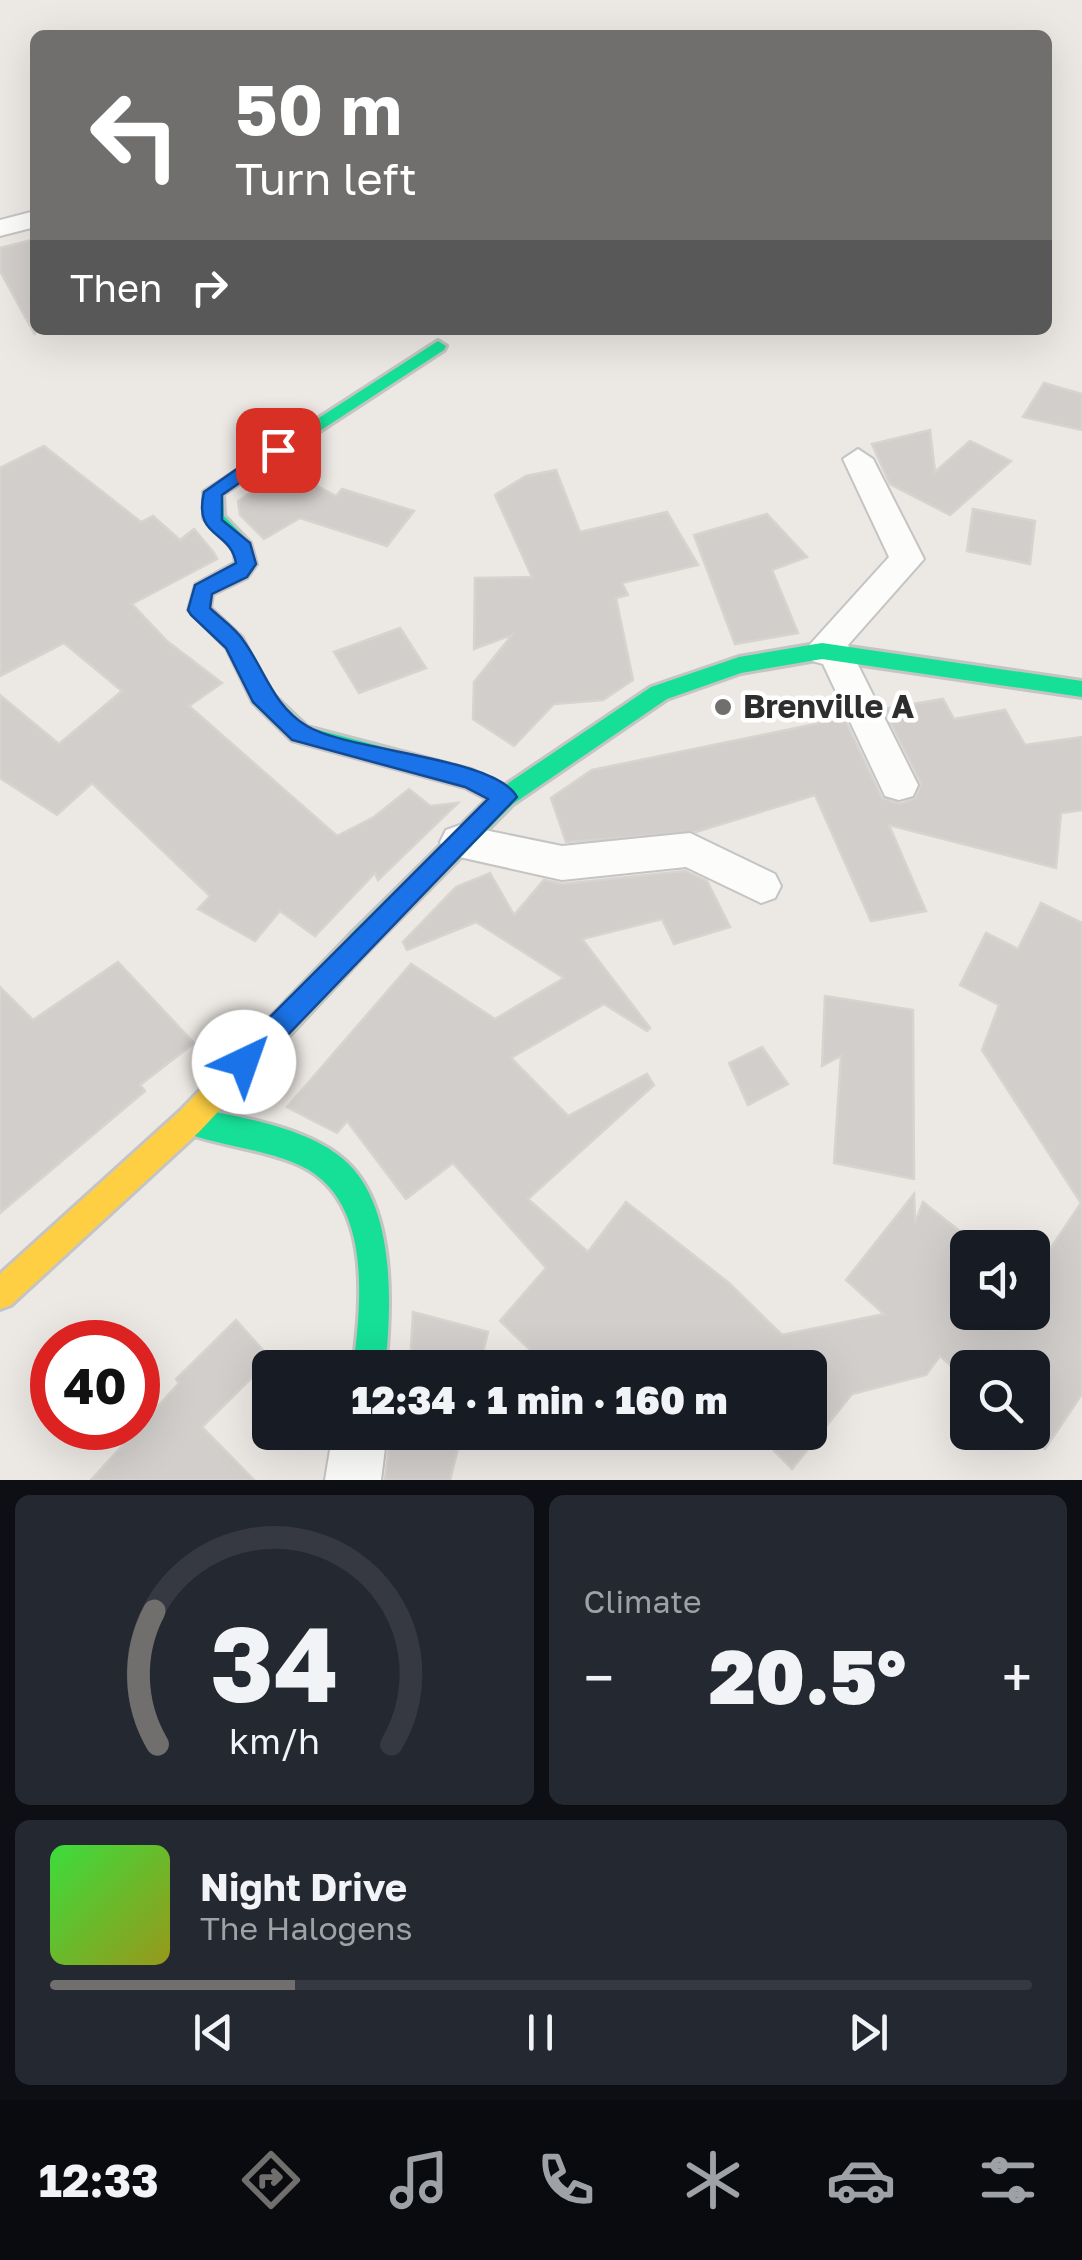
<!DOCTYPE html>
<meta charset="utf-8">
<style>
body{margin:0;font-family:"Golos Text",sans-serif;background:#242831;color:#f1f3f6;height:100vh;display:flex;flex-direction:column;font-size:38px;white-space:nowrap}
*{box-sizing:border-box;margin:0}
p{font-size:32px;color:#9ea1a6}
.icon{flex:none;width:55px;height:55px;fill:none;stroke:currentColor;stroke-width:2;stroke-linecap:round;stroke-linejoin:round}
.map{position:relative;height:1480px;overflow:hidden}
.sheet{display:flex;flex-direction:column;gap:15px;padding:15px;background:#0d0f14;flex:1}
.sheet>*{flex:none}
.hud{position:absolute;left:30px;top:30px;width:1022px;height:305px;border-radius:15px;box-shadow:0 10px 40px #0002;background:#706f6e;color:#fff;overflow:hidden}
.buttons{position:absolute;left:950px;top:1230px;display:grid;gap:20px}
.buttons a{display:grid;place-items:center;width:100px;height:100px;border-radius:15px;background:#171b24;box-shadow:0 10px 40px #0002;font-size:50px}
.speed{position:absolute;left:30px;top:1320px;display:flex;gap:20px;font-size:50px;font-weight:700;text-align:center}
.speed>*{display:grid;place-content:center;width:130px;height:130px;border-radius:50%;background:#171b24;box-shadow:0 10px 40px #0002;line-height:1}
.speed .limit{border:15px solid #d22;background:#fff;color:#111}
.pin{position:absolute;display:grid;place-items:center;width:85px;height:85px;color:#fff;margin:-42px;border-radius:20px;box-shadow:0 5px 15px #0006}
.me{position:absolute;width:110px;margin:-55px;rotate:42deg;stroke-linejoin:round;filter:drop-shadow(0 0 8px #0008)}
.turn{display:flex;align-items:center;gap:35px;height:210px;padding:0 40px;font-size:45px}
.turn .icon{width:130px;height:130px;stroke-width:2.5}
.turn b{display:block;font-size:70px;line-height:85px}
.then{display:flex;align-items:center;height:95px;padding:0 40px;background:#0003;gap:20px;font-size:38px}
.big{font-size:75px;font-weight:800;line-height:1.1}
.sheet .widget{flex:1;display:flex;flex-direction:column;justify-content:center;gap:15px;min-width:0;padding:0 35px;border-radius:15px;background:#242831}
.sheet .dial{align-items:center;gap:0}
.dial svg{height:260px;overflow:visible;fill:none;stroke:#363941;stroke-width:7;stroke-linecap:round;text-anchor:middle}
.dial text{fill:#f1f3f6;stroke:none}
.song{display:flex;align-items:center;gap:30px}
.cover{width:120px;height:120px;border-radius:15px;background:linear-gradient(135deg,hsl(120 70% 55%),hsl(60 70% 35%))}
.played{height:10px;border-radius:5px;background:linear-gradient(90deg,#706f6e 25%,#363941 25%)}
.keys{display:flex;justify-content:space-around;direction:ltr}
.heat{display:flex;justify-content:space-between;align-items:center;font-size:55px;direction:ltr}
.sheet .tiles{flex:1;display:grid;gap:15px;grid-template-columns:1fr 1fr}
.widget:last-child{grid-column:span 2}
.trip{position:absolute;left:252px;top:1350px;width:575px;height:100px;border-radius:15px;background:#171b24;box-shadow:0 10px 40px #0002;font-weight:800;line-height:100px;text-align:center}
.tabs{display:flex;height:160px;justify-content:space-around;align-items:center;background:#090b0e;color:#9ea1a6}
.tabs .icon{width:70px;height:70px}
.tabs .current{color:#706f6e}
.tabs b{font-size:45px;color:#f1f3f6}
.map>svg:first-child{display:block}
</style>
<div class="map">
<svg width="1082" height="1480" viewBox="0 0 1082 1480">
<rect width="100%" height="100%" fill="#ece8e4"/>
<g fill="#d1cecb" stroke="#d7d4d0" stroke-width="2.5">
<polygon points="35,239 35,335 0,271 0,248"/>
<polygon points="1044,383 1082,394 1082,430 1023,417"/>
<polygon points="930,430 935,472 970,441 1011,461 950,515 890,484 872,444"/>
<polygon points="44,446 141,522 153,516 180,540 194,529 214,553 217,559 132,604 167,641 222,683 189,706 337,836 374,817 409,789 430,806 458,803 378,880 375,873 315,936 280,911 255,941 198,909 210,896 92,783 57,815 0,778 0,695 59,744 122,691 64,643 0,676 0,468"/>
<polygon points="285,469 336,496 342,489 414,511 387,546 300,518 264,539 240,515 238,501"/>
<polygon points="556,470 580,532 667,512 698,565 622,583 628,595 616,598 633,680 603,700 554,704 514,746 473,719 474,682 512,635 474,649 475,578 532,577 495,495 526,476"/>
<polygon points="973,509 1035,521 1030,564 967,551"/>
<polygon points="767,514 807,557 772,570 798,633 735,644 694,535"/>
<polygon points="400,628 426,668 359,693 334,652"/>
<polygon points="943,699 954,719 1005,710 1025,745 1082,737 1082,810 1061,813 1056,868 889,825 926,911 871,921 815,795 696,832 566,842 551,798 592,770 844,718 882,798 900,804 916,798 921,783 884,709"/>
<polygon points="685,871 707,881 730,927 674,944 662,919 582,939 650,1028 647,1031 604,1004 511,1058 568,1116 647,1074 654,1085 528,1199 588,1252 626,1202 729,1283 782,1335 884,1314 846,1280 914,1194 915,1223 923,1202 981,1248 968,1248 968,1312 1032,1312 1032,1276 1081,1203 982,1050 999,1005 960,985 986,933 1018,949 1041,903 1082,923 1082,1394 1045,1449 1026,1432 1032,1432 1032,1368 968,1368 968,1381 940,1356 926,1375 852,1394 792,1469 756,1432 810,1432 810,1368 691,1368 686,1362 682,1368 549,1368 500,1321 546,1268 453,1163 406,1199 347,1121 337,1133 287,1107 411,964 495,1019 564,978 476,922 407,950 403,942 456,887 490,873 514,915 544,880 562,884"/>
<polygon points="118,962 194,1043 140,1085 145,1091 0,1213 0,987 33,1020"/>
<polygon points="825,996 913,1010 914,1179 834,1163 841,1056 822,1066"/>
<polygon points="762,1047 788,1084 748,1105 729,1063"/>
<polygon points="413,1312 488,1332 479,1368 410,1368"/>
<polygon points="236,1320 271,1359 202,1427 254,1480 91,1480 179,1383 176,1379"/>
<polygon points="391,1432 462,1432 450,1480 385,1480"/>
</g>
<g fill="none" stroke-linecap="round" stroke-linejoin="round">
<defs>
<g id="street">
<polygon points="35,211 35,227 0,236 0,220"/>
<polygon points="858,449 873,459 924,559 848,645 918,785 913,796 899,800 885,796 823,664 809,660 804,651 889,557 843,459"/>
<polygon points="460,825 562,846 690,833 775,874 781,886 775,898 761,903 686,867 562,880 446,854 440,842 446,830"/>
<polygon points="333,1432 387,1432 381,1480 325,1480"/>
</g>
<g id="fast">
<polygon points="438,341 446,346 444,350 223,494 224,516 250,543 256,564 247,577 212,594 210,608 242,638 269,691 307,727 471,770 504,786 651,687 739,657 822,643 1082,681 1082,697 822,659 741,673 667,699 513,804 368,951 359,954 350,951 346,943 350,935 488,799 465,787 292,740 253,702 227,648 189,610 196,585 236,563 234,550 204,518 204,492"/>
<path d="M 190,1107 C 238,1117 303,1126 342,1158 C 396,1202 392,1305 385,1368 L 353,1368 C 362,1298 373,1192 292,1162 C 256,1148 216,1145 180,1131 L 176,1121 L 180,1111 Z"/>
</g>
<polygon id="slow" points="359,932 368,935 372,943 368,951 200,1131 11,1305 0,1309 0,1274 180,1111 350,935"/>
</defs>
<use href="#street" stroke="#c5c4c5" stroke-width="4"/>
<use href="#fast" stroke="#c5c4c5" stroke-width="6"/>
<use href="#slow" stroke="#c5c4c5" stroke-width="6"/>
<use href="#street" fill="#fcfcfb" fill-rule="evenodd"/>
<use href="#fast" fill="#16e098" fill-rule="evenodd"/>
<use href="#slow" fill="#ffcf43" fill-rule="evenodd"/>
</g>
<path fill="#1a73e8" stroke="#114b97" stroke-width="2.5" d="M 271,445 L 287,450 L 222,495 L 222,520 L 250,543 L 256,564 L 247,577 L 212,594 L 210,608 C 220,618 235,628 243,640 C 265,670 273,706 307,726 C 347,751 496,757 517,797 L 253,1071 L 244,1075 L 234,1071 L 230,1062 L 234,1053 L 488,799 L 465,787 L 292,740 L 253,702 L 226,648 L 191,615 L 188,610 L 195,585 L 236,563 C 230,529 193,539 204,492 Z"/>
<circle fill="#706f6e" stroke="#fff" stroke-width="4" cx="723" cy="707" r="10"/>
<g text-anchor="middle" stroke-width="9" stroke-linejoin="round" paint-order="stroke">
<g font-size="32" font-weight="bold" fill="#2e2e2e" stroke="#fff" text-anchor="start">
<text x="743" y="718">Brenville A</text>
</g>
</g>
</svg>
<div class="buttons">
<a><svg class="icon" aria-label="sound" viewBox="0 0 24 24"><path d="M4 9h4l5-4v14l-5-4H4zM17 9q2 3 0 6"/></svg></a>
<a><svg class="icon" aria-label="search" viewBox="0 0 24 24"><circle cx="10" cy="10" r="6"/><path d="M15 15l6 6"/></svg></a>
</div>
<div class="speed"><div class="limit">40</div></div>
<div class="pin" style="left:278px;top:450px;background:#d93025"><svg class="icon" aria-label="arrive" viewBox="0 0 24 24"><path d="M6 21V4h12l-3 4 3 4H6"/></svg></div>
<svg class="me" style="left:244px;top:1062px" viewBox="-20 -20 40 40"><circle r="19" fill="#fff"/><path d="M0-13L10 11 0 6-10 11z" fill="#1a73e8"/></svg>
<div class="trip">12:34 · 1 min · 160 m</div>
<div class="hud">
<div class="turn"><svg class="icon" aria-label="left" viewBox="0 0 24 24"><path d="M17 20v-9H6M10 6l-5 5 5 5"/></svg><div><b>50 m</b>Turn left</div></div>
<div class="then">Then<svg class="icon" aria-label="right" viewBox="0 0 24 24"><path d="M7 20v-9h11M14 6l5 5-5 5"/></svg></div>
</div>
</div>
<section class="sheet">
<div class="tiles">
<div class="widget dial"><svg viewBox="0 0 100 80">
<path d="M14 69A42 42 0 1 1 86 69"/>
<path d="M14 69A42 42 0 0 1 13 28" stroke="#706f6e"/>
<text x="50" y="56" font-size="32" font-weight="700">34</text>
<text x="50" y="72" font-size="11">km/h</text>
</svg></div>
<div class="widget"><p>Climate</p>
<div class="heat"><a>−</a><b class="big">20.5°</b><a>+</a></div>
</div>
<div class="widget">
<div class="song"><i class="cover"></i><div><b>Night Drive</b><p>The Halogens</p></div></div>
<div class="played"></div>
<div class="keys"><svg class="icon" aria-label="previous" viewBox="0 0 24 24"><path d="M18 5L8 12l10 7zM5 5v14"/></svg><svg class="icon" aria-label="pause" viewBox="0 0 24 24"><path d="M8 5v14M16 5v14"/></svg><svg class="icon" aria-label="next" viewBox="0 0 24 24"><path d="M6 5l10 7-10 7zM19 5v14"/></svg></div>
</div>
</div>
</section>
<nav class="tabs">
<b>12:33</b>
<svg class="icon current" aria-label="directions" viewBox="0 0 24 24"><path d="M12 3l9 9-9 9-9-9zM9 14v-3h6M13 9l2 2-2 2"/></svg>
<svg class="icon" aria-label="music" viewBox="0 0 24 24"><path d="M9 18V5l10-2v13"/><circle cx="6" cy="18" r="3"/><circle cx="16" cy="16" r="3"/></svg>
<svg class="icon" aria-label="phone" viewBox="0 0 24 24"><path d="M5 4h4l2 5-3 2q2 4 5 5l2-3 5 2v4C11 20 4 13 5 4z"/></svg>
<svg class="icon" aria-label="climate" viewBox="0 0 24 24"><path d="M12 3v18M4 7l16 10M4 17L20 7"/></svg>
<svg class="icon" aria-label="car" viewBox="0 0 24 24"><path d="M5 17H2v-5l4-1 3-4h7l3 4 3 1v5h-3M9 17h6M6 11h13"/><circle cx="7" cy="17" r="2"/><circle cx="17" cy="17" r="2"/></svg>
<svg class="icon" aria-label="filters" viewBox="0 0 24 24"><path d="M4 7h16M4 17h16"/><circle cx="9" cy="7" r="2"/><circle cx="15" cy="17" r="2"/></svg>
</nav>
